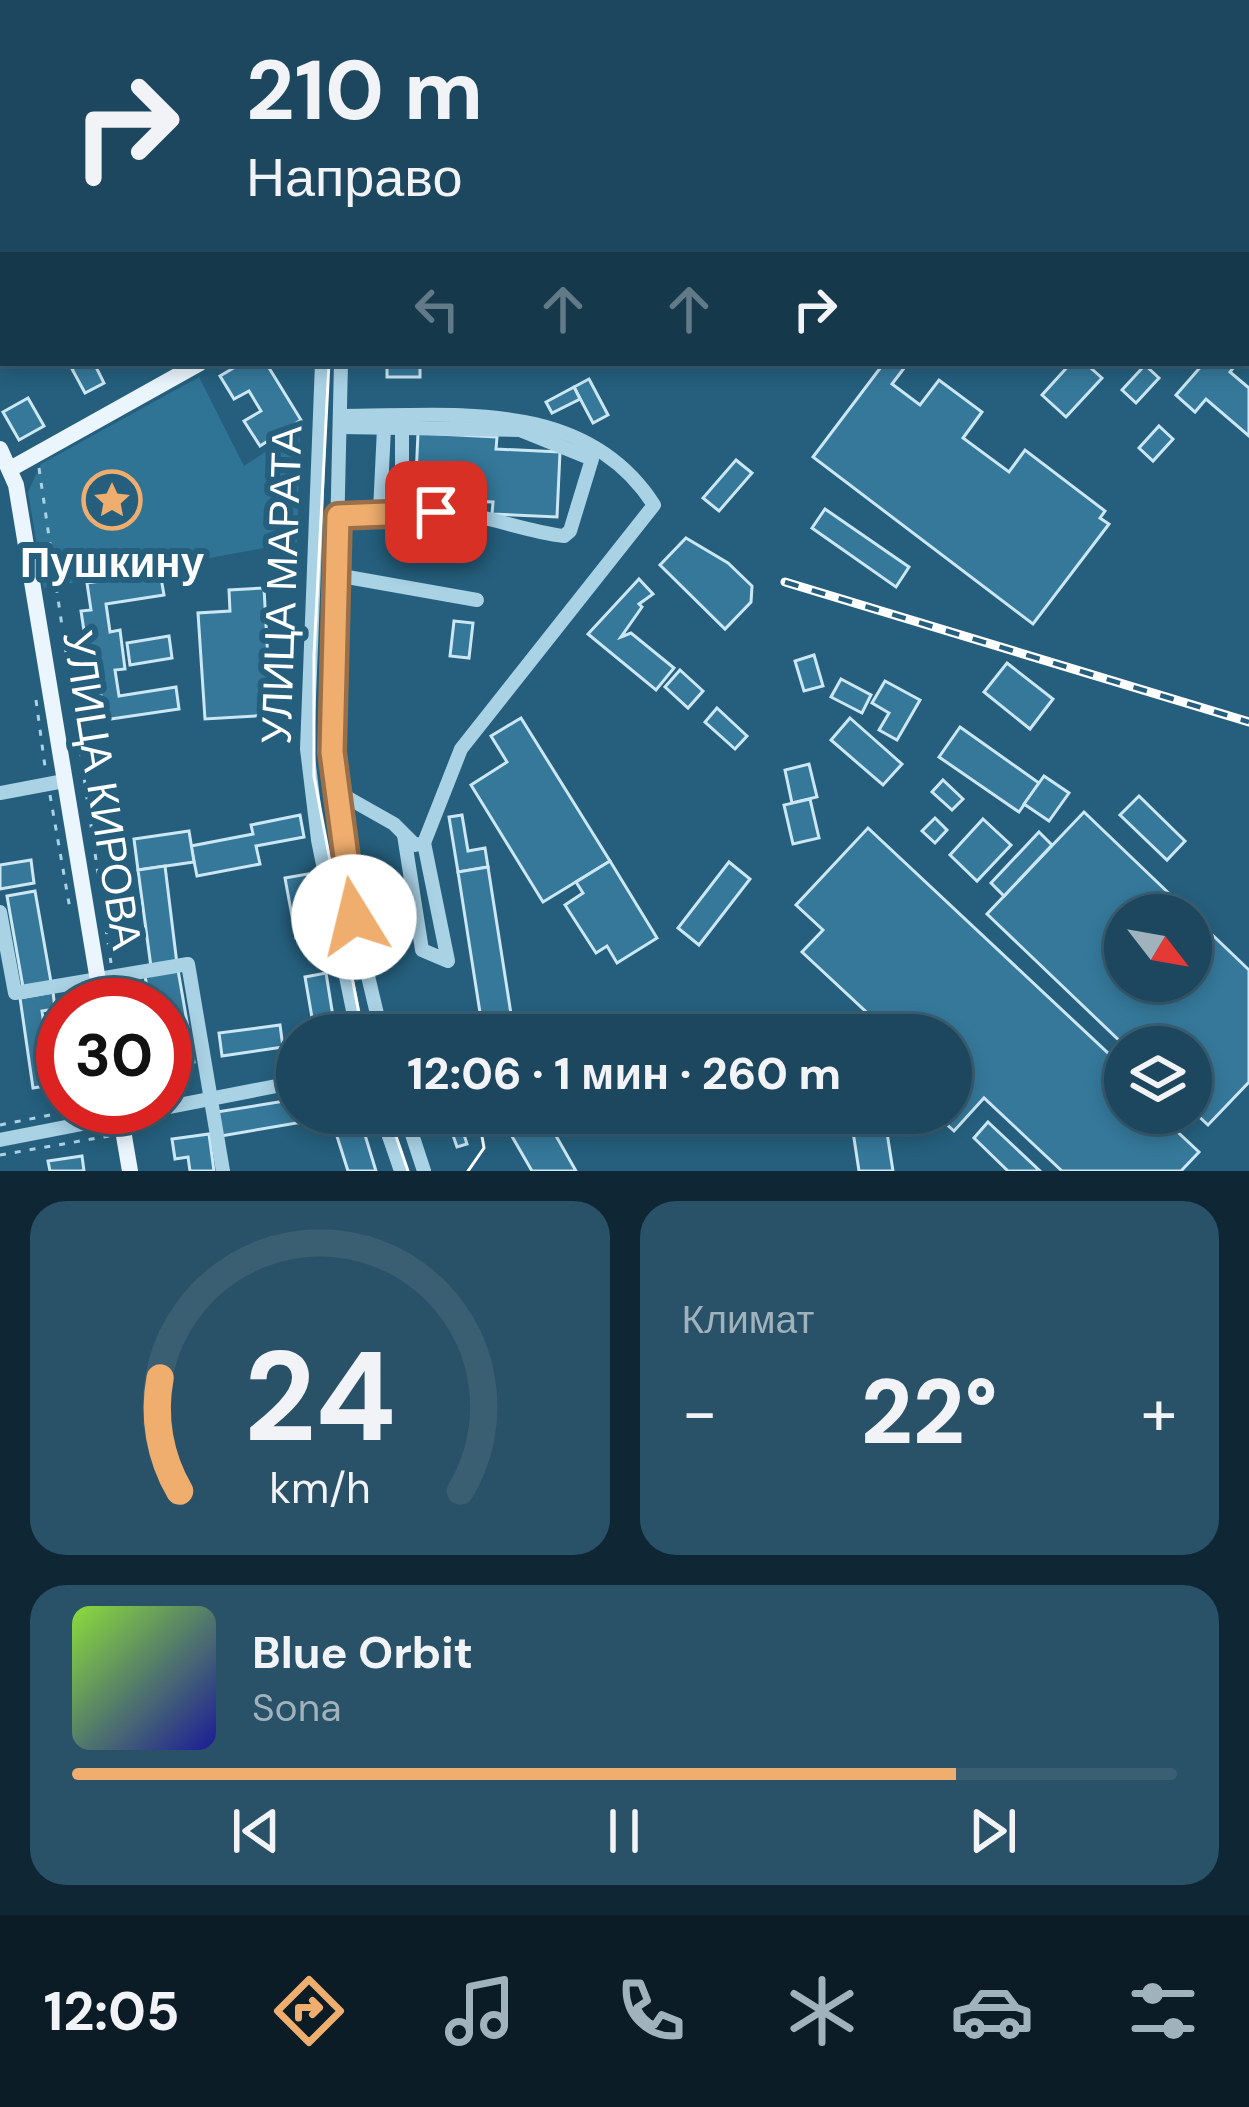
<!DOCTYPE html>
<html lang="ru">
<meta charset="utf-8">
<style>
body{margin:0;font-family:"DM Sans",sans-serif;background:#295167;color:#f1f3f6;height:100vh;display:flex;flex-direction:column;font-size:45px;white-space:nowrap}
*{box-sizing:border-box;margin:0}
p{font-size:39px;color:#a0b2bc}
.icon{flex:none;width:66px;height:66px;fill:none;stroke:currentColor;stroke-width:2;stroke-linecap:round;stroke-linejoin:round}
.map{position:relative;height:1171px;overflow:hidden}
.details{display:flex;flex-direction:column;gap:30px;padding:30px;background:#0f2734;flex:1}
.details>*{flex:none}
.banner{position:absolute;left:0px;top:0px;width:1251px;height:366px;box-shadow:0 6px 18px #0003,0 0 0 3px #3a5f73;background:#1c475e;color:#f1f3f6;overflow:hidden}
.needle{width:78px;rotate:121deg}
.buttons{position:absolute;left:1104px;top:894px;display:grid;gap:24px}
.buttons a{display:grid;place-items:center;width:108px;height:108px;border-radius:50%;background:#1c475e;box-shadow:0 6px 18px #0003,0 0 0 3px #3a5f73;font-size:60px}
.speed{position:absolute;left:36px;top:978px;display:flex;gap:24px;font-size:60px;font-weight:700;text-align:center}
.speed>*{display:grid;place-content:center;width:156px;height:156px;border-radius:50%;background:#1c475e;box-shadow:0 6px 18px #0003,0 0 0 3px #3a5f73;line-height:1}
.speed .limit{border:18px solid #d22;background:#fff;color:#111}
.pin{position:absolute;display:grid;place-items:center;width:102px;height:102px;color:#fff;margin:-51px;border-radius:24px;box-shadow:0 6px 18px #0006}
.me{position:absolute;width:132px;margin:-66px;rotate:351deg;stroke-linejoin:round;filter:drop-shadow(0 0 9px #0008)}
.turn{display:flex;align-items:center;gap:42px;height:252px;padding:0 48px;font-size:54px}
.turn .icon{width:156px;height:156px;stroke-width:2.5}
.turn b{display:block;font-size:84px;line-height:102px}
.lanes{display:flex;align-items:center;height:114px;padding:0 48px;background:#0003;justify-content:center;gap:60px;direction:ltr}
.lanes .off{opacity:.35}
.big{font-size:90px;font-weight:800;line-height:1.1}
.details .widget{flex:1;display:flex;flex-direction:column;justify-content:center;gap:18px;min-width:0;padding:0 42px;border-radius:36px;background:#295167}
.details .dial{align-items:center;gap:0}
.dial svg{height:312px;overflow:visible;fill:none;stroke:#3a5f73;stroke-width:7;stroke-linecap:round;text-anchor:middle}
.dial text{fill:#f1f3f6;stroke:none}
.song{display:flex;align-items:center;gap:36px}
.cover{width:144px;height:144px;border-radius:18px;background:linear-gradient(135deg,hsl(90 70% 55%),hsl(240 70% 35%))}
.played{height:12px;border-radius:6px;background:linear-gradient(90deg,#efad6e 80%,#3a5f73 80%)}
.keys{display:flex;justify-content:space-around;direction:ltr}
.heat{display:flex;justify-content:space-between;align-items:center;font-size:66px;direction:ltr}
.details .tiles{flex:1;display:grid;gap:30px;grid-template-columns:1fr 1fr}
.widget:last-child{grid-column:span 2}
.trip{position:absolute;left:276px;top:1014px;width:696px;height:120px;border-radius:60px;background:#1c475e;box-shadow:0 6px 18px #0003,0 0 0 3px #3a5f73;font-weight:800;line-height:120px;text-align:center}
.tab-bar{display:flex;height:192px;justify-content:space-around;align-items:center;background:#0b1c26;color:#a0b2bc}
.tab-bar .icon{width:84px;height:84px}
.tab-bar .current{color:#efad6e}
.tab-bar b{font-size:54px;color:#f1f3f6}
.map>svg:first-child{display:block}
</style>
<div class="map">
<svg width="1249" height="1171" viewBox="0 0 1249 1171">
<rect width="100%" height="100%" fill="#255f7d"/>
<polygon fill="#2f7395" points="199,377 244,466 300,429 297,542 44,588 28,492 41,464"/>
<g fill="#35789a" stroke="#cce7f4" stroke-width="3" fill-rule="evenodd">
<polygon points="84,363 94,363 104,383 85,393 72,369"/>
<polygon points="242,363 266,363 301,420 260,446 244,421 261,411 249,391 234,399 220,376"/>
<rect x="387" y="363" width="33" height="14"/>
<polygon points="884,363 908,363 892,384 920,405 939,380 982,412 963,438 1009,472 1025,450 1105,511 1100,518 1109,524 1033,624 813,457"/>
<polygon points="1071,363 1085,363 1102,378 1066,417 1042,395"/>
<polygon points="1204,363 1237,363 1230,372 1249,388 1249,436 1206,399 1195,412 1176,395"/>
<polygon points="1145,365 1159,378 1136,403 1122,390"/>
<polygon points="589,379 608,415 593,423 574,387"/>
<polygon points="574,387 580,399 552,413 546,402"/>
<polygon points="28,398 44,426 19,440 3,412"/>
<polygon points="1159,426 1173,439 1153,461 1139,448"/>
<polygon points="418,433 497,437 496,449 560,452 557,517 492,514 493,502 415,499"/>
<polygon points="736,460 752,473 719,511 703,498"/>
<polygon points="825,509 909,567 896,587 812,528"/>
<polygon points="686,538 728,563 752,586 751,602 725,629 660,565"/>
<polygon points="160,572 164,595 106,604 110,632 120,630 125,669 115,670 119,696 176,687 179,709 104,720 101,696 94,697 81,611 91,610 87,583"/>
<polygon points="639,579 653,594 639,604 642,607 621,637 631,633 674,668 656,690 588,634"/>
<polygon points="264,588 271,715 205,719 198,613 230,611 229,590"/>
<polygon points="454,621 473,623 469,658 450,656"/>
<polygon points="169,636 172,658 130,665 127,643"/>
<polygon points="814,655 823,686 804,691 795,661"/>
<polygon points="1007,663 1053,699 1030,729 984,692"/>
<polygon points="680,670 703,691 688,708 665,687"/>
<polygon points="841,679 871,695 862,713 831,697"/>
<polygon points="885,681 920,700 897,740 879,730 889,713 872,703"/>
<polygon points="717,708 747,736 735,749 705,722"/>
<polygon points="521,718 610,861 543,902 471,785 507,762 491,736"/>
<polygon points="850,718 902,764 883,785 831,740"/>
<polygon points="960,727 1039,783 1019,812 939,757"/>
<polygon points="809,764 817,797 792,803 785,770"/>
<polygon points="1044,776 1069,793 1049,821 1024,804"/>
<polygon points="943,780 963,799 952,810 932,792"/>
<polygon points="1139,796 1185,841 1167,860 1120,815"/>
<polygon points="810,799 819,838 793,844 784,805"/>
<path d="M 1084,812 L 1249,970 L 1249,1082 L 1208,1125 L 1191,1109 L 1191,1047 L 1126,1047 L 987,914 ZM 1125,915 L 1191,915 L 1191,981 L 1125,981 Z"/>
<polygon points="300,815 304,837 256,846 260,864 197,876 191,846 253,834 251,825"/>
<polygon points="462,815 468,851 485,848 488,867 458,872 449,817"/>
<polygon points="935,818 947,830 935,843 922,831"/>
<polygon points="983,819 1011,845 977,881 950,855"/>
<polygon points="868,828 1125,1069 1125,1113 1174,1115 1167,1122 1199,1152 1181,1171 1062,1171 984,1098 954,1131 934,1113 951,1113 951,1035 891,1035 802,952 823,930 796,905"/>
<polygon points="189,831 194,862 138,870 134,839"/>
<polygon points="1039,832 1052,845 1004,896 991,883"/>
<polygon points="31,860 34,883 0,889 0,865"/>
<polygon points="610,861 657,938 617,963 607,946 596,953 565,905 583,893 576,882"/>
<polygon points="729,862 750,879 699,945 678,928"/>
<polygon points="165,866 177,964 151,967 138,870"/>
<polygon points="488,867 511,1014 481,1019 458,872"/>
<polygon points="308,874 319,934 296,938 285,878"/>
<polygon points="35,891 51,982 23,987 7,896"/>
<polygon points="178,970 194,1062 165,1067 165,1005 159,991 148,993 145,976"/>
<polygon points="326,973 336,1035 315,1035 305,977"/>
<polygon points="53,992 55,1009 42,1011 50,1069 63,1067 63,1083 33,1088 20,998"/>
<polygon points="280,1025 283,1047 222,1056 219,1033"/>
<polygon points="297,1099 297,1113 319,1113 320,1119 221,1136 217,1112"/>
<polygon points="457,1113 467,1144 457,1147 446,1115"/>
<polygon points="528,1113 543,1113 576,1171 532,1171 506,1126"/>
<polygon points="850,1113 891,1113 892,1119 852,1125"/>
<polygon points="885,1120 893,1171 859,1171 852,1125"/>
<polygon points="361,1122 376,1171 348,1171 335,1130"/>
<polygon points="988,1122 1040,1171 1008,1171 974,1138"/>
<polygon points="209,1134 214,1171 190,1171 188,1157 175,1159 172,1139"/>
<polygon points="82,1156 84,1171 50,1171 48,1161"/>
</g>
<g fill="none" stroke-linecap="round" stroke-linejoin="round">
<g stroke="#a9d2e5" stroke-width="3" stroke-dasharray="6 9" stroke-linecap="butt">
<polyline points="810,0 814,3"/>
<polyline points="39,468 111,963"/>
<polyline points="36,700 46,774"/>
<polyline points="50,795 70,909"/>
<polyline points="0,1125 90,1107"/>
<polyline points="0,1155 109,1136"/>
</g>
<g stroke="#a9d2e5" stroke-width="14">
<polyline points="176,0 178,3"/>
<polyline points="788,0 790,3"/>
<polyline points="43,3 48,0"/>
<polyline points="315,3 320,0"/>
<polyline points="604,3 609,0"/>
<polyline points="0,28 3,27"/>
<polyline points="1248,28 1249,27"/>
<polyline points="1248,52 1249,50"/>
<polyline points="0,174 3,173"/>
<polyline points="0,336 3,335"/>
<polyline points="322,363 307,749 318,840 358,1035"/>
<polyline points="341,363 332,752 354,917 382,1035"/>
<polyline points="402,510 402,428"/>
<polyline points="380,511 384,428"/>
<path d="M 337,516 C 380,510 428,506 471,515 C 502,521 531,532 564,536 L 570,531 L 592,459 L 520,430 L 340,427"/>
<polyline points="336,575 477,600"/>
<path d="M 334,790 L 394,824 L 415,845 L 424,843 L 461,749 L 654,505 C 585,397 453,416 340,416"/>
<polyline points="0,793 64,781"/>
<polyline points="404,835 422,950 448,961 424,843"/>
<polyline points="0,912 15,993 188,964 223,1171"/>
<polyline points="381,1113 401,1171"/>
<polyline points="405,1113 424,1171"/>
<polyline points="0,1140 297,1082"/>
</g>
<g stroke="#eaf5fd" stroke-width="16">
<polyline points="879,3 906,0"/>
<polyline points="0,449 16,485 102,1005"/>
<polyline points="12,468 200,363"/>
<polyline points="119,1107 130,1171"/>
</g>
<g stroke="#fff" stroke-width="3">
<polyline points="174,0 175,3"/>
<polyline points="329,363 314,655 314,776 363,1035"/>
<polyline points="388,1113 408,1171"/>
<polyline points="468,1171 484,1148 478,1113"/>
</g>
<defs>
<polyline id="rail" points="785,582 1249,722"/>
</defs>
<use href="#rail" stroke="#fff" stroke-width="9"/>
<use href="#rail" stroke="#255f7d" stroke-width="4.5" stroke-dasharray="14" stroke-linecap="butt"/>
</g>
<g fill="none" stroke-linecap="round" stroke-linejoin="round">
<defs>
<polyline id="route" points="354,917 332,752 338,516 436,512"/>
</defs>
<use href="#route" stroke="#9b7048" stroke-width="30"/>
<use href="#route" stroke="#efad6e" stroke-width="21"/>
</g>
<defs>
<symbol id="sight-ring" viewBox="-11 -11 22 22"><circle r="9.5" fill="#255f7d" stroke="#efad6e" stroke-width="1.5"/><path d="M0-6L1.8-2.2L6-1.7L2.9 1.2L3.7 5.4L0 3.3L-3.7 5.4L-2.9 1.2L-6-1.7L-1.8-2.2Z" fill="#efad6e"/></symbol>
</defs>
<g fill-rule="evenodd">
<use href="#sight-ring" x="79" y="467" width="66" height="66"/>
</g>
<g text-anchor="middle" stroke-width="12" stroke-linejoin="round" paint-order="stroke">
<g font-size="42" font-weight="bold" fill="#fff" stroke="#255f7d">
<text x="112" y="577">Пушкину</text>
</g>
<g font-size="42" fill="#fff" stroke="#255f7d">
<text transform="translate(281 585) rotate(-88)" y="15">УЛИЦА МАРАТА</text>
<text transform="translate(103 790) rotate(81)" y="15">УЛИЦА КИРОВА</text>
</g>
</g>
</svg>
<div class="buttons">
<a><svg class="needle" viewBox="-14 -14 28 28"><path d="M0-13l5 13h-10z" fill="#e53935"/><path d="M0 13l5-13h-10z" fill="#a0b2bc"/></svg></a>
<a><svg class="icon" aria-label="layers" viewBox="0 0 24 24"><path d="M12 4l9 5-9 5-9-5zM3 14l9 5 9-5"/></svg></a>
</div>
<div class="speed"><div class="limit">30</div></div>
<div class="pin" style="left:436px;top:512px;background:#d93025"><svg class="icon" aria-label="arrive" viewBox="0 0 24 24"><path d="M6 21V4h12l-3 4 3 4H6"/></svg></div>
<svg class="me" style="left:354px;top:917px" viewBox="-20 -20 40 40"><circle r="19" fill="#fff"/><path d="M0-13L10 11 0 6-10 11z" fill="#efad6e"/></svg>
<div class="trip">12:06 · 1 мин · 260 m</div>
<div class="banner">
<div class="turn"><svg class="icon" aria-label="right" viewBox="0 0 24 24"><path d="M7 20v-9h11M14 6l5 5-5 5"/></svg><div><b>210 m</b>Направо</div></div>
<div class="lanes"><svg class="icon off" aria-label="left" viewBox="0 0 24 24"><path d="M17 20v-9H6M10 6l-5 5 5 5"/></svg><svg class="icon off" aria-label="ahead" viewBox="0 0 24 24"><path d="M12 20V5M6 11l6-6 6 6"/></svg><svg class="icon off" aria-label="ahead" viewBox="0 0 24 24"><path d="M12 20V5M6 11l6-6 6 6"/></svg><svg class="icon" aria-label="right" viewBox="0 0 24 24"><path d="M7 20v-9h11M14 6l5 5-5 5"/></svg></div>
</div>
</div>
<section class="details">
<div class="tiles">
<div class="widget dial"><svg viewBox="0 0 100 80">
<path d="M14 69A42 42 0 1 1 86 69"/>
<path d="M14 69A42 42 0 0 1 9 40" stroke="#efad6e"/>
<text x="50" y="56" font-size="32" font-weight="700">24</text>
<text x="50" y="72" font-size="11">km/h</text>
</svg></div>
<div class="widget"><p>Климат</p>
<div class="heat"><a>−</a><b class="big">22°</b><a>+</a></div>
</div>
<div class="widget">
<div class="song"><i class="cover"></i><div><b>Blue Orbit</b><p>Sona</p></div></div>
<div class="played"></div>
<div class="keys"><svg class="icon" aria-label="previous" viewBox="0 0 24 24"><path d="M18 5L8 12l10 7zM5 5v14"/></svg><svg class="icon" aria-label="pause" viewBox="0 0 24 24"><path d="M8 5v14M16 5v14"/></svg><svg class="icon" aria-label="next" viewBox="0 0 24 24"><path d="M6 5l10 7-10 7zM19 5v14"/></svg></div>
</div>
</div>
</section>
<nav class="tab-bar">
<b>12:05</b>
<svg class="icon current" aria-label="directions" viewBox="0 0 24 24"><path d="M12 3l9 9-9 9-9-9zM9 14v-3h6M13 9l2 2-2 2"/></svg>
<svg class="icon" aria-label="music" viewBox="0 0 24 24"><path d="M9 18V5l10-2v13"/><circle cx="6" cy="18" r="3"/><circle cx="16" cy="16" r="3"/></svg>
<svg class="icon" aria-label="phone" viewBox="0 0 24 24"><path d="M5 4h4l2 5-3 2q2 4 5 5l2-3 5 2v4C11 20 4 13 5 4z"/></svg>
<svg class="icon" aria-label="climate" viewBox="0 0 24 24"><path d="M12 3v18M4 7l16 10M4 17L20 7"/></svg>
<svg class="icon" aria-label="car" viewBox="0 0 24 24"><path d="M5 17H2v-5l4-1 3-4h7l3 4 3 1v5h-3M9 17h6M6 11h13"/><circle cx="7" cy="17" r="2"/><circle cx="17" cy="17" r="2"/></svg>
<svg class="icon" aria-label="filters" viewBox="0 0 24 24"><path d="M4 7h16M4 17h16"/><circle cx="9" cy="7" r="2"/><circle cx="15" cy="17" r="2"/></svg>
</nav>
